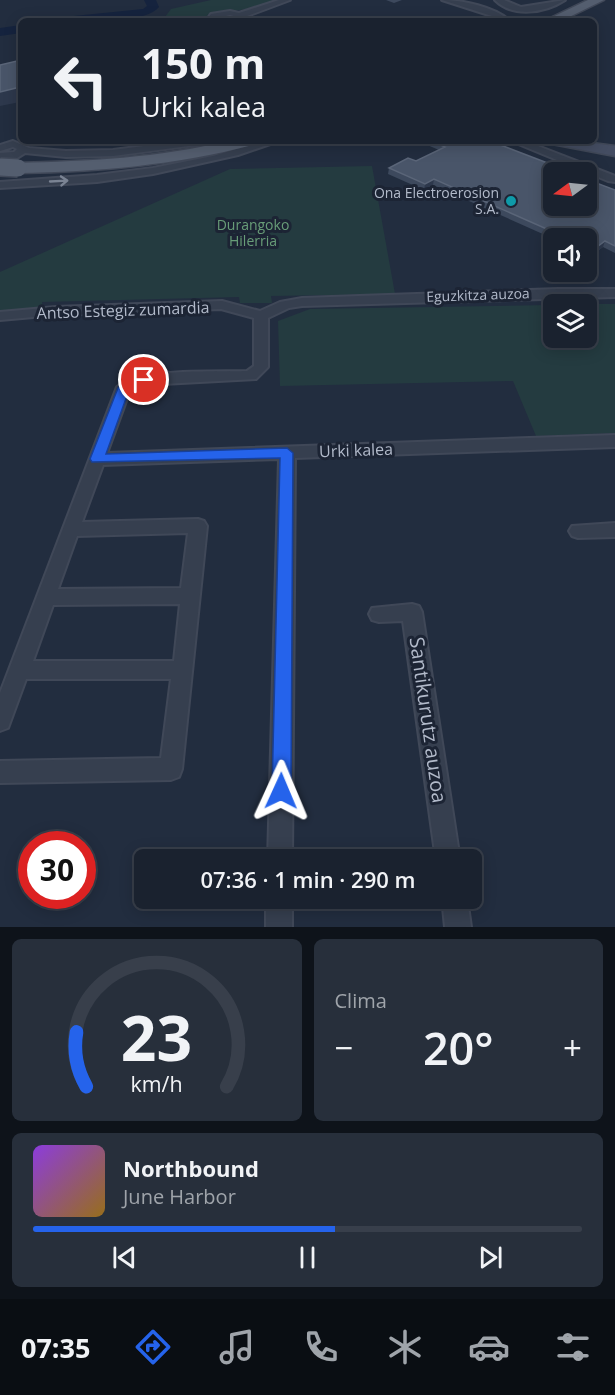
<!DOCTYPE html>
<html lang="es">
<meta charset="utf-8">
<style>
body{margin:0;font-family:"Open Sans",sans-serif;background:#272f3b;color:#f1f3f6;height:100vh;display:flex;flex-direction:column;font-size:22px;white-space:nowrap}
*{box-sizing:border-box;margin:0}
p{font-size:20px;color:#9fa4aa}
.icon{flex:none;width:33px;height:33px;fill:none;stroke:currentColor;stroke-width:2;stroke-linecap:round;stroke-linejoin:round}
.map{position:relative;height:927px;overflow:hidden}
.details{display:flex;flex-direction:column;gap:12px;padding:12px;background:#0e131a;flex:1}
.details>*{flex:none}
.top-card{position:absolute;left:18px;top:18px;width:579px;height:126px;border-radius:9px;box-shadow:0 3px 15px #0003,0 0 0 2px #383f4b;background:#1a222f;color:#f1f3f6;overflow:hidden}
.needle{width:39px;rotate:255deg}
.fabs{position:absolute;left:543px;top:162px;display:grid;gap:12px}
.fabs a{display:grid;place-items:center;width:54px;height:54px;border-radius:9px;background:#1a222f;box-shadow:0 3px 15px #0003,0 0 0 2px #383f4b;font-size:30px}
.speed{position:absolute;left:18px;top:831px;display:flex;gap:12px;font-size:30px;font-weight:700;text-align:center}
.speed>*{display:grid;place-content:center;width:78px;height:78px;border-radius:50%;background:#1a222f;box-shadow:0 3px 15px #0003,0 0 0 2px #383f4b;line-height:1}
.speed .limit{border:9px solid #d22;background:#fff;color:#111}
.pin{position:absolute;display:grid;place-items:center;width:51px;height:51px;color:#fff;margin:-26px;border:3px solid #fff;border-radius:50%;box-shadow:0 2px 6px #0007}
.me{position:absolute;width:66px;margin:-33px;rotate:1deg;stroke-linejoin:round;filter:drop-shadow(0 0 4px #0008)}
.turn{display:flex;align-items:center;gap:21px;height:126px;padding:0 24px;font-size:27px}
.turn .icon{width:78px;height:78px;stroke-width:2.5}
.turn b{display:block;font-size:42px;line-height:51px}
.big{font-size:45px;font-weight:600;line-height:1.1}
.details .card{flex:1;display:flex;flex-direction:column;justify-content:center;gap:9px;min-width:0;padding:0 21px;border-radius:9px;background:#272f3b}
.details .dial{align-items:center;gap:0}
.dial svg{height:156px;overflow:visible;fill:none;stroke:#383f4b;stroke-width:7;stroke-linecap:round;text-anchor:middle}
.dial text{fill:#f1f3f6;stroke:none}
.song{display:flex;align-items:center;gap:18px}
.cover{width:72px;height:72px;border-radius:9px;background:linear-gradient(135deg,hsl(270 70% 55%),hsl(40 70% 35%))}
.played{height:6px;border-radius:3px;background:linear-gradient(90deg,#2563eb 55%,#383f4b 55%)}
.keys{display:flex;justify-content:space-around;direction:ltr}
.heat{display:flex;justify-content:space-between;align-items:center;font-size:33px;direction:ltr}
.details .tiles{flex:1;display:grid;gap:12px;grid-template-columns:1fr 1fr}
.card:last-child{grid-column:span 2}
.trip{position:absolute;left:134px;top:849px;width:348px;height:60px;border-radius:9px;background:#1a222f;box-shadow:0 3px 15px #0003,0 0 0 2px #383f4b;font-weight:600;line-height:60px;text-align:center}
.tabs{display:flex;height:96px;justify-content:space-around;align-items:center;background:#0a0e13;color:#9fa4aa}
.tabs .icon{width:42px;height:42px}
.tabs .selected{color:#2563eb}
.tabs b{font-size:27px;color:#f1f3f6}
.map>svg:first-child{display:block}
</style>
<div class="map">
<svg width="615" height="927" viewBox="0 0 615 927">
<rect width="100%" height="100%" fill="#222d3f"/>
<g fill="#243b40">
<polygon points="211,0 278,0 248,9 209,14 201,21 172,21 165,17 171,9"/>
<polygon points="372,166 395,294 271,296 272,303 240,303 239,297 42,302 43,307 36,311 0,313 0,272 230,169"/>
<polygon points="578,304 615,304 615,433 536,436 513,381 280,386 278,321 310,309 553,305 554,338 586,338 586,304"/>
</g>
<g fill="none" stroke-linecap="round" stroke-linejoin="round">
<g fill="#15233e" fill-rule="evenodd">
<path d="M 144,0 L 156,0 L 159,7 C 144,25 81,21 58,21 L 64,17 L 143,9 L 147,6 Z"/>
<polygon points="21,25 21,33 0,36 0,28"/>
</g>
<defs>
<g id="street">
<polygon points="279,0 290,0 247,16 249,21 241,21 241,18 230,15 217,18 214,21 206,21 211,14 230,11 239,13"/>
<path d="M 442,0 C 462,0 495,7 510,21 L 501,21 L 495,17 Z"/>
<path d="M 495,0 L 504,0 L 521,7 L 565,0 C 545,13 513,18 495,0 Z"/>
<polygon points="13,141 29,148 66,151 113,150 183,141 208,141 203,144 113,156 66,157 25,153 17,158 0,159 0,153 14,152 17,149 13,147 0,151 0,145"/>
<polygon points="264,141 279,141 238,155 153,174 97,182 0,188 0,182 97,175 153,168 213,156"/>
<polygon points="511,141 525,141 615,176 615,182 608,181"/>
<path d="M 558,289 L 615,289 L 615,297 L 302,306 L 289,308 L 268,318 L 268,367 L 256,379 L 144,385 L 135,387 L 129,393 L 107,453 L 615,435 L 615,447 L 295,458 L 292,860 L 268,860 L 279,459 L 103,465 L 82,522 L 198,519 L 204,521 L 207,526 L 182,769 L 179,777 L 171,780 L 0,783 L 0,761 L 161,758 L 171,679 L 26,679 L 8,728 L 0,731 L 0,693 L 117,387 C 140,368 215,372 247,371 L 254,366 L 254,318 L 221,309 L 56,315 L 0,320 L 0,312 L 56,307 L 222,301 L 260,311 L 280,302 L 302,298 ZM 188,533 L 181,588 L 58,589 L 77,536 ZM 180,604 L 174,661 L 33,661 L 53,605 Z"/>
<polygon points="615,523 615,537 578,538 572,536 569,531 572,526"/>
<polygon points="412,604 419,606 422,612 460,860 436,860 403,621 379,622 372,620 369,614 372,608"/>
<rect x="266" y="898" width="26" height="29"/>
<polygon points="442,898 467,898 471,927 445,927"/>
</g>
<polygon id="secondary" points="550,141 577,141 615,146 615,156 552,144"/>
<g id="primary">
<polygon points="588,0 604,0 561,21 544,21"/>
<path d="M 227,141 L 255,141 L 253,145 C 175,165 98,172 18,173 L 12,172 L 9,168 L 12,164 L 18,163 C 88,161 159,158 227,141 Z"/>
</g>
</defs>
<use href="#street" stroke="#404858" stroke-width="4"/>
<use href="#secondary" stroke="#404858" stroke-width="3"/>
<use href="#primary" stroke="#404858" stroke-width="3"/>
<use href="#street" fill="#363f4f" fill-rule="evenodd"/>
<use href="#secondary" fill="#444d62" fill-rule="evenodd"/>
<use href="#primary" fill="#545e6f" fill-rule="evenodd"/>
<defs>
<polyline id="primary-bridge" points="0,167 18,168"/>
</defs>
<use href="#primary-bridge" stroke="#404858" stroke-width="20" stroke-linecap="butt"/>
<use href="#primary-bridge" stroke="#545e6f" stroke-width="17"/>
</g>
<g fill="#3d495d">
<polygon points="386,0 402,0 394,3"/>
<polygon points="418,141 490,141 615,190 615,253 603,247 591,256 586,254 586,238 554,239 433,185 424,190 388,174 389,168 416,161 439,150"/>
</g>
<g fill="#2d384c">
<polygon points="21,81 21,100 20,102 0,106 0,92"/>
<polygon points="434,179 433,185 424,190 425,184"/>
<polygon points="605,241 603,247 591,256 593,250"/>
</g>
<g fill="#495569" stroke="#5a6578" stroke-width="1.5">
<polygon points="230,17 240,21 200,21 212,18"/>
<polygon points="17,61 21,62 21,81 16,88 0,92 0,65"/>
<polygon points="432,141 490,141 571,172 554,172 554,206 586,206 586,179 615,190 615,246 605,241 593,250 586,247 586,238 567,238 434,179 425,184 389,168 408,158 416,161 445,147"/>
</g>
<defs><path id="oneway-shaft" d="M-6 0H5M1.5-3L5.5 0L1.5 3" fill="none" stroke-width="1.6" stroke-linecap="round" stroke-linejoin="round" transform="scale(1.5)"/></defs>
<use stroke="#7a8393" href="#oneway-shaft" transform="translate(59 181) rotate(-3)"/>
<path fill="#2563eb" stroke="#184099" stroke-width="1.5" d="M 144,376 L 150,380 C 145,386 134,387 128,393 L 106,454 L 287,448 L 293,453 L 291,791 L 288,798 L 281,800 L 274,798 L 272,791 L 280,458 L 92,462 L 90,459 L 118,388 L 126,381 Z"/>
<circle fill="#0f9aa8" stroke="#1c2434" stroke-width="2" cx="511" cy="201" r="6"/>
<g text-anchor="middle" stroke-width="6" stroke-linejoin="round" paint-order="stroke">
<g font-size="14" fill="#b2baca" stroke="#1c2434" text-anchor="end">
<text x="499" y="198">Ona Electroerosion<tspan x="499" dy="16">S.A.</tspan></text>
</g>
<g font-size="14" fill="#689d78" stroke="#1c2434">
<text x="253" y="230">Durangoko<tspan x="253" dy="16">Hilerria</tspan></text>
</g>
<g font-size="14" fill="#b2baca" stroke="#1c2434">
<text transform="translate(478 295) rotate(-2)" y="5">Eguzkitza auzoa</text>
</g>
<g font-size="16" fill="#b2baca" stroke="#1c2434">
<text transform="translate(123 310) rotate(-2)" y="6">Antso Estegiz zumardia</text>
<text transform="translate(356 450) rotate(-2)" y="6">Urki kalea</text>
</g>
<g font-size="20" fill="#b2baca" stroke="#1c2434">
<text transform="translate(428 720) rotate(82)" y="7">Santikurutz auzoa</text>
</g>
</g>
</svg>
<div class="fabs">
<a><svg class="needle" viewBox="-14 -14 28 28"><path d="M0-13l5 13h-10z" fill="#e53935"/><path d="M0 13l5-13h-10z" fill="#9fa4aa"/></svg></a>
<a><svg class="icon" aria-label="sound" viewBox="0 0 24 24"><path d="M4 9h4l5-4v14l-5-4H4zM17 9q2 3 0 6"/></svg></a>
<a><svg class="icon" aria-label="layers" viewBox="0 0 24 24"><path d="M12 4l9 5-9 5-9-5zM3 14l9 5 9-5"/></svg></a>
</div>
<div class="speed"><div class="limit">30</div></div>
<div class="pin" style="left:144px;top:380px;background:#d93025"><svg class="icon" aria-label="arrive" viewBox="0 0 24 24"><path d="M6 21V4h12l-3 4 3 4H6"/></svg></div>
<svg class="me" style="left:281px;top:791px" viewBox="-20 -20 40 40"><path d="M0-17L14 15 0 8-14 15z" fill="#2563eb" stroke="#fff" stroke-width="4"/></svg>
<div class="trip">07:36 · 1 min · 290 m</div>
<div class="top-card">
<div class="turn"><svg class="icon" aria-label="left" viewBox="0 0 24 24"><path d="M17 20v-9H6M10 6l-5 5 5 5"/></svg><div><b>150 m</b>Urki kalea</div></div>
</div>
</div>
<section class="details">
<div class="tiles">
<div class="card dial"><svg viewBox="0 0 100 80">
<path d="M14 69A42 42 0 1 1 86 69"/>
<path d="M14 69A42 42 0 0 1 9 41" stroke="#2563eb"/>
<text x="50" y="56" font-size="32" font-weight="700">23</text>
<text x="50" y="72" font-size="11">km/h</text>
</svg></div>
<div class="card"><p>Clima</p>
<div class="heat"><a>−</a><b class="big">20°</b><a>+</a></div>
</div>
<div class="card">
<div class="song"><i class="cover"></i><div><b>Northbound</b><p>June Harbor</p></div></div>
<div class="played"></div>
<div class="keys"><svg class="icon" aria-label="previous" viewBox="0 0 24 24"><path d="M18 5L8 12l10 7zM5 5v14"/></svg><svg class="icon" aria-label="pause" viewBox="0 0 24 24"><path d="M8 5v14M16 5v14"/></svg><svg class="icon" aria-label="next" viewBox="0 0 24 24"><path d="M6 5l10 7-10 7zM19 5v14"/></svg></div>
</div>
</div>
</section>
<nav class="tabs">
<b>07:35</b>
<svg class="icon selected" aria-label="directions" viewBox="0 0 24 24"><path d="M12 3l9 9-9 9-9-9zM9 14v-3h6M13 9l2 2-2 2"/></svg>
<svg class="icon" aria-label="music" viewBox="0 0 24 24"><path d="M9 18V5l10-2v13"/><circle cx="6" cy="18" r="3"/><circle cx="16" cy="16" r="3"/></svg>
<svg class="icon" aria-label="phone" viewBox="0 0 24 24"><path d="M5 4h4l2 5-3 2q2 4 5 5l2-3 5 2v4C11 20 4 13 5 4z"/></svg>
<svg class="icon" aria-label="climate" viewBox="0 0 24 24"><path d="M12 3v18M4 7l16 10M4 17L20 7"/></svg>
<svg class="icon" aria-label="car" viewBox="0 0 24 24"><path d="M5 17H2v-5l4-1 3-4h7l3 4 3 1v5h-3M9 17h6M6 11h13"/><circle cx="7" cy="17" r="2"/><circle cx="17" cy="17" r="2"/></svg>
<svg class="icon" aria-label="filters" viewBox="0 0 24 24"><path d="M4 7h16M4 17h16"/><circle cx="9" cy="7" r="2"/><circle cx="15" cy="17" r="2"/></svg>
</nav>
